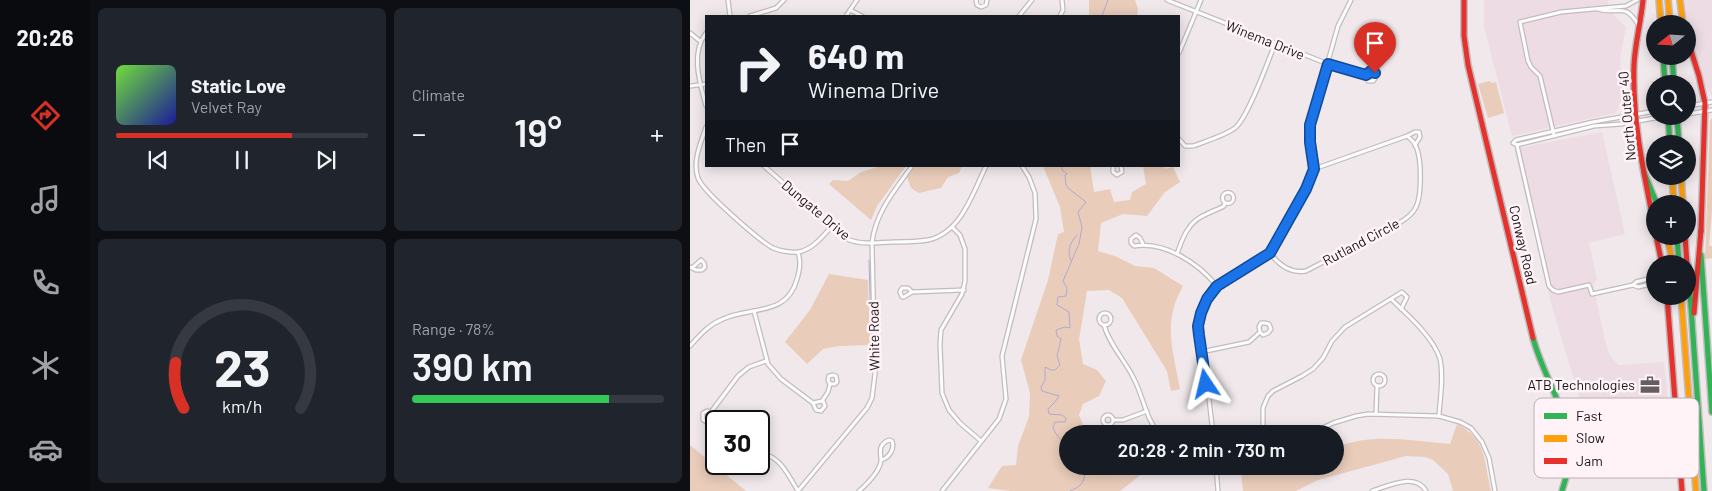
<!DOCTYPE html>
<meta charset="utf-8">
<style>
body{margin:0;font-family:Barlow,sans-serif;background:#20242c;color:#f1f3f6;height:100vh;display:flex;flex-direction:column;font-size:19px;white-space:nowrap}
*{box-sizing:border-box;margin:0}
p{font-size:16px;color:#9ea1a6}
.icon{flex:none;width:28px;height:28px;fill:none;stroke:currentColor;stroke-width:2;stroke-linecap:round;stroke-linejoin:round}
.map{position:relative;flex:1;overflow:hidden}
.side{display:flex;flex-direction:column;gap:8px;padding:8px;background:#0d0f14;width:600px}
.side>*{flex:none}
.top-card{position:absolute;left:15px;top:15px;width:475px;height:152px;border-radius:0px;box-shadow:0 2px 12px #0003;background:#171b24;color:#f1f3f6;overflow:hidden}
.needle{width:32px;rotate:252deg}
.buttons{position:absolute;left:956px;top:15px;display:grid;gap:10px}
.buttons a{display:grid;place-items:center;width:50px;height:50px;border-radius:50%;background:#171b24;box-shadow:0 2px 12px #0003;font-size:25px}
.speed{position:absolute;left:15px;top:410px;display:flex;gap:10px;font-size:25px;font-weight:700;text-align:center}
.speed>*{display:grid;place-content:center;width:65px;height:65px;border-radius:50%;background:#171b24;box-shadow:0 2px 12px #0003;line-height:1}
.speed .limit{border:2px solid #111;border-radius:8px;background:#fff;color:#111}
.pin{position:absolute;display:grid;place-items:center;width:42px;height:42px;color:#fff;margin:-51px -21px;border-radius:50% 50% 50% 0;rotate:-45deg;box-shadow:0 0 5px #0007}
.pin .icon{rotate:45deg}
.me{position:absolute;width:55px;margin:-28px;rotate:350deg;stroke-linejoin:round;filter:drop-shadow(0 0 4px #0008)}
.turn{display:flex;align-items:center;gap:18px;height:105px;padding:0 20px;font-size:22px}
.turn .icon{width:65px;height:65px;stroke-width:2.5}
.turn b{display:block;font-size:35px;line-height:42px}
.then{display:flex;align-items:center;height:48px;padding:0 20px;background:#0003;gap:10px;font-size:19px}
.big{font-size:38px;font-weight:600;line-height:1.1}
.side .widget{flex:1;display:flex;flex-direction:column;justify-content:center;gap:8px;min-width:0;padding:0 18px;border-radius:8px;background:#20242c}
.side .dial{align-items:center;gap:0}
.dial svg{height:130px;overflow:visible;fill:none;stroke:#363941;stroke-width:7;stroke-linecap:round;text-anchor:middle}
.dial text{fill:#f1f3f6;stroke:none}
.song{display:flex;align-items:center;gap:15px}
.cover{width:60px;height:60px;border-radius:8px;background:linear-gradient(135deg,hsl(100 70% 55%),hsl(240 70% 35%))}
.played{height:5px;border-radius:2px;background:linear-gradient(90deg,#d93025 70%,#363941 70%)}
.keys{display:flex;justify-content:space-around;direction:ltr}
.heat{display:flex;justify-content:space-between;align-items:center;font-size:28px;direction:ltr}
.charge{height:8px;border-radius:4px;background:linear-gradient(90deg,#34c759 78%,#363941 0)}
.side .tiles{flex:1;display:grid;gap:8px;grid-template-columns:repeat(2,1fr)}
.trip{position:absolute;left:369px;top:425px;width:285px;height:50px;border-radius:25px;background:#171b24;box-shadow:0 2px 12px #0003;font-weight:600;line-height:50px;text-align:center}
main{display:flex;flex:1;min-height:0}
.tab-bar{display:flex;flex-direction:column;width:90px;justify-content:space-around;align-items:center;background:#090b0e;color:#9ea1a6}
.tab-bar .icon{width:35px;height:35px}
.tab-bar .on{color:#d93025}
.tab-bar b{font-size:22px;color:#f1f3f6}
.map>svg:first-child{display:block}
</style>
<main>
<nav class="tab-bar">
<b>20:26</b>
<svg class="icon on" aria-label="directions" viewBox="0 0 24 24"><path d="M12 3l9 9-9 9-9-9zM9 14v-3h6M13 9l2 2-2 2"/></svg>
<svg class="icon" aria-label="music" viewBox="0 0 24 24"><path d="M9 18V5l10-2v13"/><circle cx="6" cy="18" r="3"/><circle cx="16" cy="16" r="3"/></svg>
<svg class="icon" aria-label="phone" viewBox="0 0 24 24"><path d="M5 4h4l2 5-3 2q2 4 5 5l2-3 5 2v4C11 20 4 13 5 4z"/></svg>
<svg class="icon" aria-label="climate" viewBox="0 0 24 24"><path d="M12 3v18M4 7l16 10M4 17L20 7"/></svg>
<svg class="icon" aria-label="car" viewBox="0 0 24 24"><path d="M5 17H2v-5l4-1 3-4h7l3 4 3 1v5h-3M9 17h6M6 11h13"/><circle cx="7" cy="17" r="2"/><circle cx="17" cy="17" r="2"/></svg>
</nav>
<section class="side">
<div class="tiles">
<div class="widget">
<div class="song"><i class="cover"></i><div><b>Static Love</b><p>Velvet Ray</p></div></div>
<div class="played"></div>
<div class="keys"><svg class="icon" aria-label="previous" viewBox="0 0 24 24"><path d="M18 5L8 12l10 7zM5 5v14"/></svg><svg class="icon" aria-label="pause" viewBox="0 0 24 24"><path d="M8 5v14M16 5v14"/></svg><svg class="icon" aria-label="next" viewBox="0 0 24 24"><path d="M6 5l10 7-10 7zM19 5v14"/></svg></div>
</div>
<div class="widget"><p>Climate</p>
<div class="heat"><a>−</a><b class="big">19°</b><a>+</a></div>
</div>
<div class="widget dial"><svg viewBox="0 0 100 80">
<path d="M14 69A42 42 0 1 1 86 69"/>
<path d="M14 69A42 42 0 0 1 9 41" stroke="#d93025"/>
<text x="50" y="56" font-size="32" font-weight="700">23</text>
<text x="50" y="72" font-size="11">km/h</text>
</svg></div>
<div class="widget"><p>Range · 78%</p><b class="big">390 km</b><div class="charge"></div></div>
</div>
</section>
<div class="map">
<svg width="1022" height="491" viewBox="0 0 1022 491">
<rect width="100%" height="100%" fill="#f0e8eb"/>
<g fill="#eddce3">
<polygon points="794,0 917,0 923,14 936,27 930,58 933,99 925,113 822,136 794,26"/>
<polygon points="994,0 1022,0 1022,96 1016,88 998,28"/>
<polygon points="912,132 935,234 899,243 907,279 903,284 915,341 920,355 928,365 974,362 979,409 895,416 861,303 824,149"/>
</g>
<g fill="#e9ccba">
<polygon points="399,0 445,0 448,9 447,16 399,16"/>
<polygon points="800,81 801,83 806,82 814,113 798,118 788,84"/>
<polygon points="1022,118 1022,212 1019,246 1022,246 1022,258 1015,259 1020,121"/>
<polygon points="191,166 216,166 187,206 181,220 139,184 143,180 158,181 171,172"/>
<polygon points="226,166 272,166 269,173 258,177 251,188 229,193 221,188 217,177"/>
<path d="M 353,166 L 400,166 L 404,192 L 420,189 L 424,202 L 440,200 L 442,192 L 456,184 L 453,166 L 473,166 L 475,169 L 483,167 L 490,182 L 475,192 L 457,216 L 433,214 L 411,223 L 408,251 L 425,256 L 445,266 L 464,268 L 493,286 C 472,323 483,350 490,389 L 481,391 L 477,371 L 432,298 L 419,290 L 397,291 L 389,339 L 393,364 L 407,370 L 416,381 L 409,396 L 393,404 L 389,415 L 397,434 L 378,434 L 378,466 L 445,466 L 452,474 L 430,491 L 320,491 L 298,488 L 312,466 L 326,465 L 328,446 L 339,417 L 340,393 L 331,360 L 358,280 L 368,234 L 374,232 L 370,207 Z"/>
<polygon points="139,274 178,280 180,345 149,346 133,349 117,364 95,342 120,310"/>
<path d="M 767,424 C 797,439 794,462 801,491 L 763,491 L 758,474 L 743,460 L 735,457 L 716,456 L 628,480 L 606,491 L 553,491 L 551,472 L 593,466 L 645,466 L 645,448 C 682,432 721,441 760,444 Z"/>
<polygon points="0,445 56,491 0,491"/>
</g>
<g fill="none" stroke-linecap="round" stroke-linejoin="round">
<g stroke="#afabd0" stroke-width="1">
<polyline points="412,16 418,0"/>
<path d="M 372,166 L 372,170 L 377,174 L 375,175 L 376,185 L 379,189 L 396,202 L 388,212 L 392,227 L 389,244 L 373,281 L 377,288 L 376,296 L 368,297 L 367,305 L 379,312 L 380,328 L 375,327 L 366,330 L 367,336 L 371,339 L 367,356 L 370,365 L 365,370 L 361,370 L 355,367 L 355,380 L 351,387 L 352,391 L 369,396 L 365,402 L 358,409 L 359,414 L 372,415 L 376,418 L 375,422 L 365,422 L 363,427 C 366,438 373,439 378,448"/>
<polyline points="179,260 181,330"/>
<path d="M 381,261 C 377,251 379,244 387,235"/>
<path d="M 380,491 C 391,485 392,487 395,474 C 404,472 411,476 420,474 L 419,469 L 413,466"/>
</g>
<defs>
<g id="street">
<polyline points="38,0 40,16"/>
<polyline points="286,0 287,5 291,7 296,5 297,0"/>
<polyline points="477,0 638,64 676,75 678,81 683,81 686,77 684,72 681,71 676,75"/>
<path d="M 908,9 C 928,16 934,0 949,26"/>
<polyline points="160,10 172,16"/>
<polyline points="60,16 86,8 94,0"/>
<polyline points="156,16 167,0"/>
<polyline points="329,16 342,0"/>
<polyline points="370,16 373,10 372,0"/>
<polyline points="0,33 10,41"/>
<path d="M 16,33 C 0,54 10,83 16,106"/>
<polyline points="489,53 511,0"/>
<polyline points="0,86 16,84"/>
<polyline points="998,106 1022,102"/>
<polyline points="965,111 903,122 826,140 823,143 827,145 904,126 931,124 965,118"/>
<polyline points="998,114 1022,110"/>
<path d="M 16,127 C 11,143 2,161 8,178 C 13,192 70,241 83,248 C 90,251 102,253 109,252 C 123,249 133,236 142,226"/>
<polyline points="864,135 850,76 841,67 838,61 830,22 871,12 936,6 947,0"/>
<polyline points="717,136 725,132 729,132 730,137 725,145"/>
<path d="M 489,139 L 495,146 L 503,146 C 516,141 534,136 545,128 C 558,118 578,61 585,44"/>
<polyline points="827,145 859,286 863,290 868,292 899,285 902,294 943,285"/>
<path d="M 74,166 L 157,239 C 171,245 187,243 203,242 C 214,242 226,242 238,240 C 271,233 283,193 296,166"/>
<polyline points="423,166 423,172 427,175 432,172 431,166"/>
<circle cx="538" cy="198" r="5.5"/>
<polyline points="262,227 270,235 275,249 275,281 272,294 251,330 250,344 252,393 259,410 270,423 291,441"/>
<path d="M 453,244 L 450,238 L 446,235 L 441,239 L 441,243 L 444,246 C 475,241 508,263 527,286"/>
<path d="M 580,253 C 589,265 600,274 616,271 L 709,223 C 716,219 723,214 726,207 C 732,195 732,156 725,145 C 724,141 720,139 717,136 L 624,169"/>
<path d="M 487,254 C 490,246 493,235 499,228 C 506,216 523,212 534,206 L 535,203"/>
<polyline points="0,267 6,270 12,270 15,267 14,263 11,260 2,268"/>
<polyline points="965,277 946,282 943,285 948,287 965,283"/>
<polygon points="212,288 218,288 222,292 214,297 212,297 210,292"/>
<polyline points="222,292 274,290"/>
<path d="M 701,299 C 717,314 744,338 750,359 C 754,377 750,398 749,416"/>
<polyline points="64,311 78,364 91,379 123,403 132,401 138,392 140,384 145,384 147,382 146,376 143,375 139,376 138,380 140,384"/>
<circle cx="415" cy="319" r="6"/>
<path d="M 414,325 C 419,344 434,359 443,377 C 453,395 455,417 469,434"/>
<path d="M 0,346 C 10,335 18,325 33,319 C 60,306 97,317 107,279 C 110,269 111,262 108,252"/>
<polyline points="511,352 559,342 570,332 569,327 571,323 575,323 579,324 581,329 578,333 573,335 570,332"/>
<circle cx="689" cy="380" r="6"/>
<polyline points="123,403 126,410 131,411 135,406 133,401"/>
<polyline points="21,412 17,411 13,413 13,420 17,422 22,419 23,415 21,412 48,376 59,367 76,361"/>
<polyline points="686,414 687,386"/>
<circle cx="418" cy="420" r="5"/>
<polyline points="423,420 433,420 457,411"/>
<polyline points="523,434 519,399 509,335 508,326 511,313 522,292 527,286 580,253 616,189 624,169 620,141 620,125 648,26 661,0"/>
<polyline points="573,434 573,408 578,396 583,391 612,376 623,369 633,358 642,341 655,327 712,292 717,297 711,309"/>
<polyline points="620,434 643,423 666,416 678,414 749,416 770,422 781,428 792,442 799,458 805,491"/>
<polyline points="69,448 71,453"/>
<path d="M 71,453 C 91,457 98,475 108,491"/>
<polyline points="526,466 528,491"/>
<path d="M 108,491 L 177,408 L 182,398 L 185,374 L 182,243 C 185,213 205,190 222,166"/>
<path d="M 169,491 C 177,484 189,472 191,461 C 191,453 187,445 199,440 L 202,441 C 205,449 199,458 191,460"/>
<polyline points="252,491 309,419 316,399 312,356 346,219 345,193 339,177 332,166"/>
<path d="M 682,491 C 698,486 725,472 736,491"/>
</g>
<g id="fast">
<polyline points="973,56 975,84"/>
<polyline points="982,56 984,84"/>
<polyline points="978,116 980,144"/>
<polyline points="987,116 989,144"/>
<polyline points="954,173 967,204"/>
<polyline points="987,236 989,264"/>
<polyline points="1011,255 1022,412"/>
<polyline points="998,265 1014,491"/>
<path d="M 843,338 C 853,377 881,414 880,457 C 880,468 875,480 872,491"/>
</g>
<g id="slow">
<polyline points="969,0 971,24"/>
<polyline points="978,0 980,24"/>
<polyline points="990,0 993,24"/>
<polyline points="982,176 984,204"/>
<polyline points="991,176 993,204"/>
<polyline points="977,236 983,264"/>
<polyline points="991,296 1006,491"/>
</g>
<g id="jam">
<polyline points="774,0 774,36 778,65 843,338"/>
<path d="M 953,0 C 951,22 945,43 944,65 C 942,120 954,175 965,229"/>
<polyline points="998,41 1009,76 1015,103 1011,232"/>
<polyline points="966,236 972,264"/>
<polyline points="995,236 997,264"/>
<polyline points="977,296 992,491"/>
<polyline points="1004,313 1011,230"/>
</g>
</defs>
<use href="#street" stroke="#c2bcbe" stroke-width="5.5"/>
<use href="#fast" stroke="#c2bcbe" stroke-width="8"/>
<use href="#slow" stroke="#c2bcbe" stroke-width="8"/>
<use href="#jam" stroke="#c2bcbe" stroke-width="8"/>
<use href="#street" stroke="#fdfcfc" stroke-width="3"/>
<use href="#fast" stroke="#30b455" stroke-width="5"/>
<use href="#slow" stroke="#ff9f0a" stroke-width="5"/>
<use href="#jam" stroke="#e5322d" stroke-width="5"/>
<defs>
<polyline id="street-bridge" points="965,118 980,116"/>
</defs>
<use href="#street-bridge" stroke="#c2bcbe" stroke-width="5.5" stroke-linecap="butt"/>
<use href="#street-bridge" stroke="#fdfcfc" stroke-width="3"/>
</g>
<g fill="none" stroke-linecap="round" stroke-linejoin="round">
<defs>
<polyline id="route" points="516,384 509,335 508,326 511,313 517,299 527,286 580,253 616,189 624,169 620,142 620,125 638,64 676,75 681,71 685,73"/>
</defs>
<use href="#route" stroke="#114b97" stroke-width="12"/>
<use href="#route" stroke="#1a73e8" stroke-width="9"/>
</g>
<defs>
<symbol id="office-bare" viewBox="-9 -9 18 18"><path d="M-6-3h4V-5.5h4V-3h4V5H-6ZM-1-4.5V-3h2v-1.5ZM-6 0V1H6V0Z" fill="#645e61" stroke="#fff3f7" stroke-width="2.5" paint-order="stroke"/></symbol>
</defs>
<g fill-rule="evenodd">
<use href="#office-bare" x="946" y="371" width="28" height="28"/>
</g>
<g text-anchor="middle" stroke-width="5" stroke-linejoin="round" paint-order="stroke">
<g font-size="14" fill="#191416" stroke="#fff3f7">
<text transform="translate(575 40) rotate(22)" y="5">Winema Drive</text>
<text transform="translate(937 116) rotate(-95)" y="5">North Outer 40</text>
<text transform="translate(126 210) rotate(40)" y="5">Dungate Drive</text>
<text transform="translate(671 242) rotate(-28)" y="5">Rutland Circle</text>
<text transform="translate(833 245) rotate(77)" y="5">Conway Road</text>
<text transform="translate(184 336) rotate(-91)" y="5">White Road</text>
</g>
<g font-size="14" fill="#191416" stroke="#fff3f7" text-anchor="end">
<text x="945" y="390">ATB Technologies</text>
</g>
</g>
<rect x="844" y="398" width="165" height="80" rx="8" fill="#fff3f7" stroke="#bab0b4" stroke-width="1"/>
<rect x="854" y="413" width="23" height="6" fill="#30b455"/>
<rect x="854" y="435" width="23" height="7" fill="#ff9f0a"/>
<rect x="854" y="458" width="23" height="6" fill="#e5322d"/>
<g font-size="14" fill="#191416">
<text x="886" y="421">Fast</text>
<text x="886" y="443">Slow</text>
<text x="886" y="466">Jam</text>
</g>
</svg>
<div class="buttons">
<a><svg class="needle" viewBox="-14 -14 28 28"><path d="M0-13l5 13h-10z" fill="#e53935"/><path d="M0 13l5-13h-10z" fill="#9ea1a6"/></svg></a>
<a><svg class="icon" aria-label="search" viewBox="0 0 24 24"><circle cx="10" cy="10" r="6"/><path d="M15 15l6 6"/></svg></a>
<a><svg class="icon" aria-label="layers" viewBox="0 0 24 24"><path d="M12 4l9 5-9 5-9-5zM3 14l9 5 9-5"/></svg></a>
<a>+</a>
<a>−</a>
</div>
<div class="speed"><div class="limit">30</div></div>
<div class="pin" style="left:685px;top:73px;background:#d93025"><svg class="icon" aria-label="arrive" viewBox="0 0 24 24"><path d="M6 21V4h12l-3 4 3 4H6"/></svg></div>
<svg class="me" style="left:516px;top:384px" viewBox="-20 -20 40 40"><path d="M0-17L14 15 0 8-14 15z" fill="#1a73e8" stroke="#fff" stroke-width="4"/></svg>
<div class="trip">20:28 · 2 min · 730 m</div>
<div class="top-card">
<div class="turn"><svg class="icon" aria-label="right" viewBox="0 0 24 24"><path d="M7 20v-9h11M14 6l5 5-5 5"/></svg><div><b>640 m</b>Winema Drive</div></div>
<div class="then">Then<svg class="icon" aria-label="arrive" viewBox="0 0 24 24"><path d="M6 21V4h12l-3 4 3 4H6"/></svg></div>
</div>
</div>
</main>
